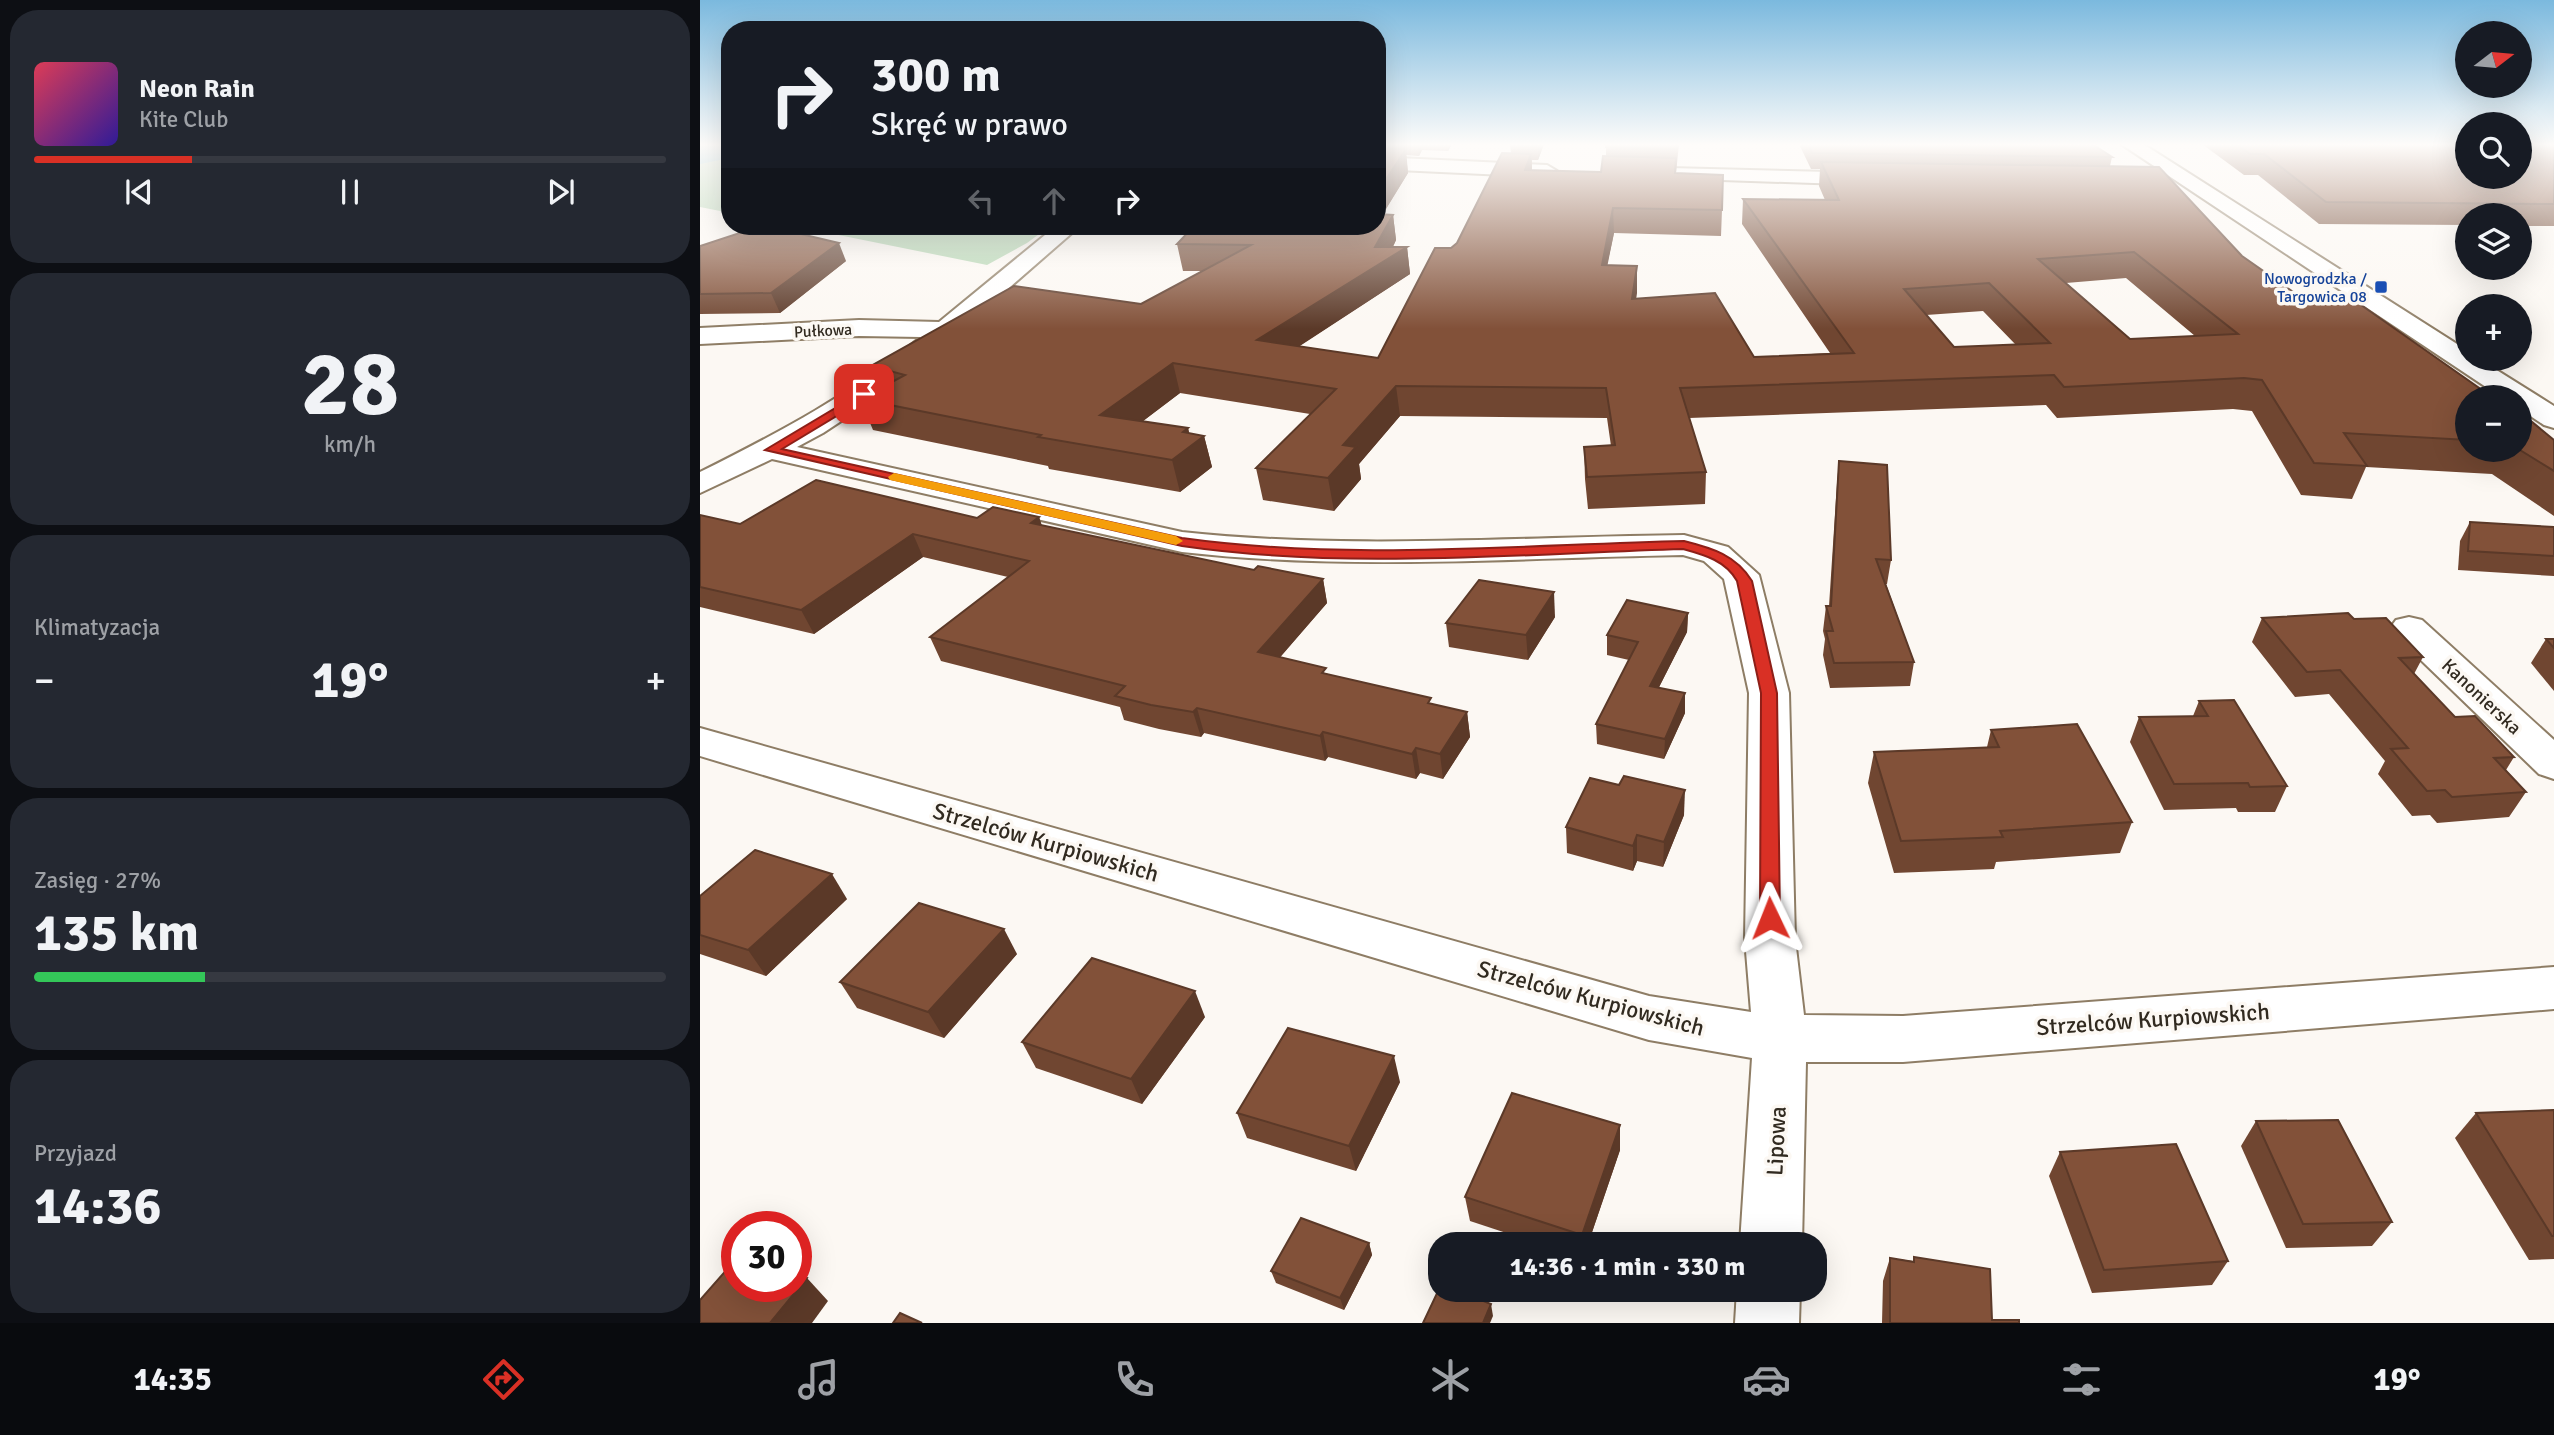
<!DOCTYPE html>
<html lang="pl">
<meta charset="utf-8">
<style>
body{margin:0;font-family:Signika,sans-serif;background:#242831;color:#f1f3f6;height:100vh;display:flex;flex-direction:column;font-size:26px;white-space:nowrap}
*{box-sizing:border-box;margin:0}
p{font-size:23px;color:#9ea1a6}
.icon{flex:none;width:38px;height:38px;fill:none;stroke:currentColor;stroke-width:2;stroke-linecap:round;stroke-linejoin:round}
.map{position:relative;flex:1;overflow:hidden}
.details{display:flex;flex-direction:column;gap:10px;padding:10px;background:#0d0f14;width:700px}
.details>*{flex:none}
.banner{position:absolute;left:21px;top:21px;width:665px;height:214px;border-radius:28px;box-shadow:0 7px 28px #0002;background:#171b24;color:#f1f3f6;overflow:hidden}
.needle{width:46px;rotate:74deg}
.fabs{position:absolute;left:1755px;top:21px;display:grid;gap:14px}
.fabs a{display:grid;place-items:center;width:77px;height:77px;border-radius:50%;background:#171b24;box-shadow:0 7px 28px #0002;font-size:35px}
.speed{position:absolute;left:21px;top:1211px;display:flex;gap:14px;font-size:35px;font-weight:700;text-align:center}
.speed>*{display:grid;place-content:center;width:91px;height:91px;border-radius:50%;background:#171b24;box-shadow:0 7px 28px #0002;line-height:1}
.speed .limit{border:10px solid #d22;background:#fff;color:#111}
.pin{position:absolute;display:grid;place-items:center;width:60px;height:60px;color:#fff;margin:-30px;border-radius:14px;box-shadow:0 4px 10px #0006}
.me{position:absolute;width:77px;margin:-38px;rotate:358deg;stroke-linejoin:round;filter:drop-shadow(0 0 5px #0008)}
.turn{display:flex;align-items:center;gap:24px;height:147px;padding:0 35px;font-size:32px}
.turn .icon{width:91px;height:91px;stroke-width:2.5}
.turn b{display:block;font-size:49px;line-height:60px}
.lanes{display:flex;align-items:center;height:66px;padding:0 35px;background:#0003;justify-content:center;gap:35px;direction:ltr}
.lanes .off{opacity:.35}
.big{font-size:52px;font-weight:700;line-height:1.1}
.details .widget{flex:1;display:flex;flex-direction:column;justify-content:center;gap:10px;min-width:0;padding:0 24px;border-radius:28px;background:#242831}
.details .dial{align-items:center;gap:0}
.dial b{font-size:91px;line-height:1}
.song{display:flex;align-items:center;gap:21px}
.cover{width:84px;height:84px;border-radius:10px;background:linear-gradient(135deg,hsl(350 70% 55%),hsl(250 70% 35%))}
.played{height:7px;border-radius:4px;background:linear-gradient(90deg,#d93025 25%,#363941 25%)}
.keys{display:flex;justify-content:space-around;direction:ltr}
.heat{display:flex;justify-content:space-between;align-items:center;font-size:38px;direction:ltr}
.charge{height:10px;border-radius:5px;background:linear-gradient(90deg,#34c759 27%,#363941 0)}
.trip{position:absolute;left:728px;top:1232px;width:399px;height:70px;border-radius:28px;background:#171b24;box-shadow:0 7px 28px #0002;font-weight:700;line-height:70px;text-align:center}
.menu{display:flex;height:112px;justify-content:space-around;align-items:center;background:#090b0e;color:#9ea1a6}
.menu .icon{width:49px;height:49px}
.menu .on{color:#d93025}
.menu b{font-size:32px;color:#f1f3f6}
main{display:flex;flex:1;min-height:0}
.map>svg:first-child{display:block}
</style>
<main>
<section class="details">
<div class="widget">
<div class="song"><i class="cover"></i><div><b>Neon Rain</b><p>Kite Club</p></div></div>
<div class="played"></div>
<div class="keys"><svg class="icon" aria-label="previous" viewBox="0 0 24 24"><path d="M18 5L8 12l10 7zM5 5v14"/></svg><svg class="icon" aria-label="pause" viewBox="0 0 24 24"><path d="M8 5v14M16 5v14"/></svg><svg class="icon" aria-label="next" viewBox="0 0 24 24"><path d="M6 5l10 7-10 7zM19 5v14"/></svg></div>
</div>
<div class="widget dial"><b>28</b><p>km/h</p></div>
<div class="widget"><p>Klimatyzacja</p>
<div class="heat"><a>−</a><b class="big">19°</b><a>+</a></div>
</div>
<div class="widget"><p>Zasięg · 27%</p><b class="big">135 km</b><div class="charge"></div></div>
<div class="widget"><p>Przyjazd</p><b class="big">14:36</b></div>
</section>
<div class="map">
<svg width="1854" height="1323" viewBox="0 0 1854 1323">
<rect width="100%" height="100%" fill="#fcf8f3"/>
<g fill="#b5d6b3">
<polygon points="0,144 30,144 30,213 0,207"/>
<polygon points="94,226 350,226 327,243 287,265"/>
</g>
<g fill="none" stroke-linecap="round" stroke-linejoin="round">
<polygon fill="#78c0d0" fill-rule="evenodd" points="0,144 30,144 30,158 0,164"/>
<defs>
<g id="street">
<polygon points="677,157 847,165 857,171 847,177 677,169"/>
<polygon points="970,168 1172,173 1182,179 1172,185 963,178 960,174"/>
<path d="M 356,226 L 380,226 L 202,381 L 123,433 L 97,447 L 482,532 C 649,550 816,537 984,535 L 1028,547 L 1059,575 L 1089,693 L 1095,939 L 1104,1015 L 1203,1016 L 1854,967 L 1854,1009 L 1203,1062 L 1106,1062 L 1102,1244 L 1040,1244 L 1052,1058 L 949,1040 L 0,756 L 0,728 L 949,996 L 1051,1012 L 1045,939 L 1049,693 L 1024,579 L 1004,561 L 983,555 C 815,558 649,571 482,552 L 72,459 L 0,493 L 0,472 C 80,432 152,394 221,337 L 159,336 L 0,344 L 0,328 L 159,320 L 239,322 Z"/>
<polygon points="1709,617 1722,620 1854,740 1854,779 1839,774 1696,636 1690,628 1696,620"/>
<polygon points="1037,1290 1100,1290 1099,1323 1035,1323"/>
</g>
<polygon id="secondary" points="1421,144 1443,144 1768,351 1768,359 1779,359 1854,406 1854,428 1844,425 1820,409 1820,397 1801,397"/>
</defs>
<use href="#street" stroke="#8e7d65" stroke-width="4"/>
<use href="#secondary" stroke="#8e7d65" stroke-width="4"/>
<use href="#street" fill="#fff" fill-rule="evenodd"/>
<use href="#secondary" fill="#fff" fill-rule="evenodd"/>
</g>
<g fill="#704631" fill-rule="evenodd">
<path d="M 677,144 L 752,144 L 748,151 L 722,150 L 719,156 L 706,155 L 708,173 L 683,214 L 693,215 L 696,240 L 693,247 L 707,247 L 710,274 L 599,346 L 678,358 L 751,248 L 757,243 L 811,153 L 810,144 L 844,144 L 838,160 L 832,160 L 832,170 L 901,172 L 906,156 L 906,144 L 979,144 L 976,173 L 1022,210 L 1021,236 L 914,233 L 907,265 L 937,266 L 936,298 L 1054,357 L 1130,353 L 1042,224 L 1043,199 L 1125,200 L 1119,186 L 1120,169 L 1111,169 L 1099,144 L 1392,144 L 1412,157 L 1410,166 L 1599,296 L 1768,397 L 1768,450 L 1820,450 L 1854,440 L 1854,516 L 1792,474 L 1666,467 L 1652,499 L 1601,495 L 1552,411 L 1533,409 L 1357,418 L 1346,405 L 989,418 L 1006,472 L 1005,504 L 888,509 L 885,479 L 884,447 L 911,446 L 907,418 L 700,416 L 659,464 L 661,479 L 634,511 L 563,500 L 556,468 L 610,414 L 480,393 L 443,421 L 488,428 L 489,433 L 504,436 L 512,467 L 480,492 L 349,469 L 348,466 L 173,430 L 160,399 L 180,388 L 171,366 L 441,304 L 502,271 L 483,271 L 477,244 L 677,226 ZM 1426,278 L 1495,336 L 1430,339 L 1366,283 ZM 1283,311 L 1316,345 L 1254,347 L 1226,315 Z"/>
<polygon points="1502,144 1854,144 1854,226 1820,226 1820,215 1768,215 1768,225 1619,224 1558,175 1544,175"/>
<polygon points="388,226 473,226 467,229 388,228"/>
<polygon points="0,246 146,261 80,313 0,314"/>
<polygon points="1139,461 1191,560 1187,584 1186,584 1214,662 1210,686 1130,688 1123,655 1125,639 1123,631 1126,606 1129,606 1137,483"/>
<polygon points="0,515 40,524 339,517 341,525 554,570 623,579 627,603 580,657 628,674 732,704 767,712 770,737 743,779 720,773 716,779 628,757 625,761 504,733 501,737 459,729 424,720 420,707 241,661 230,637 308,577 223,557 114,634 0,607"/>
<polygon points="1770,522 1854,527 1854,576 1758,570 1760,541"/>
<polygon points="988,613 987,632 959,687 985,713 964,759 897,744 896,724 929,660 907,655 907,635"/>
<polygon points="855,617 828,660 749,647 746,623"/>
<polygon points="1562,618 1654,619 1723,657 1714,674 1755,717 1814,757 1806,770 1826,792 1809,817 1737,823 1730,815 1712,816 1678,774 1685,761 1629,694 1595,697 1552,642"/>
<polygon points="1846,639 1854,639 1854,691 1831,663"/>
<polygon points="1499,701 1587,786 1575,812 1538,812 1536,808 1464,810 1430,742 1439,717 1493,716"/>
<polygon points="1291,730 1432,822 1420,853 1296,862 1294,869 1194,873 1168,783 1174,752 1287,747"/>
<polygon points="984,815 963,867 937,861 933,871 867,853 866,827"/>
<polygon points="0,896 147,899 66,976 0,954"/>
<polygon points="317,954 244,1038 157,1008 140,982"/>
<polygon points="505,1017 442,1104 336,1068 322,1042"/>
<polygon points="700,1082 656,1171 547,1138 537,1113"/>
<polygon points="1854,1110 1854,1259 1829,1260 1755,1138 1776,1113"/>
<polygon points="1556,1121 1692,1222 1672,1246 1586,1248 1541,1146"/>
<polygon points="920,1125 920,1150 888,1244 840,1244 770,1221 765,1197"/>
<polygon points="1360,1152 1528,1261 1512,1285 1392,1293 1349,1176"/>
<polygon points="669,1243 672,1255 644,1310 576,1283 571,1271"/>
<polygon points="1214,1257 1292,1320 1319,1323 1182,1323 1183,1281 1190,1258 1213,1261"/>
</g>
<g fill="#5b3928">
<polygon points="718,144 721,144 722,150 719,156"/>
<polygon points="748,144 752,144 748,151"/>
<polygon points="838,144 844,144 838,160"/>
<polygon points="706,149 708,173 677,223 677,193"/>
<polygon points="831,154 832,177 825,170"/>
<polygon points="913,208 914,233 902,292 902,265"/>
<polygon points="693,215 696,240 686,260 707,247 710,274 563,370 557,340 675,247"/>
<polygon points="139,243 146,261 80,313 71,293"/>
<polygon points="937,266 937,293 932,327 932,299"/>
<polygon points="473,363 480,393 410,446 400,415"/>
<polygon points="696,386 700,416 659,464 661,479 634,511 628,478 643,445"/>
<polygon points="488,428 492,445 504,436 512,467 480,492 472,460 483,432"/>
<polygon points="339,517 347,540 331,523"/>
<polygon points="213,534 223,557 114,634 101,610"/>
<polygon points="623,579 627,603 564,676 558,652"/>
<polygon points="854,592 855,617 828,660 826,635"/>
<polygon points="988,613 987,632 950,705 950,686"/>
<polygon points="985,693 985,713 964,759 965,739"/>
<polygon points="497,708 504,733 501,737 493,712"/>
<polygon points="767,712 770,737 743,779 740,754"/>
<polygon points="623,732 628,757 625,761 620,736"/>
<polygon points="716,748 720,773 716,779 712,754"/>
<polygon points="985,790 984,815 963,867 964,842"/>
<polygon points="937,835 937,861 933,871 933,846"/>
<polygon points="132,874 147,899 66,976 48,950"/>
<polygon points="304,929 317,954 244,1038 228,1012"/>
<polygon points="495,991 505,1017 442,1104 431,1079"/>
<polygon points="694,1056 700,1082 656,1171 649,1146"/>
<polygon points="920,1125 920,1150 888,1244 882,1244 882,1235"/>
<polygon points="669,1243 672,1255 644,1310 640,1298"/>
<polygon points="107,1278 128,1301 112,1323 70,1323"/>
<polygon points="791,1304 793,1316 790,1323 783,1323"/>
</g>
<g fill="#825139" stroke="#5b3928" stroke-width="2" fill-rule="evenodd">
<polygon points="906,144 978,144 977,149 906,147"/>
<polygon points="1108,144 1392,144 1412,157 1112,153"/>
<polygon points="1536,144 1768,144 1768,177 1820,177 1820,144 1854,144 1854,204 1626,202 1564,154 1550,154"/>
<polygon points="677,148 706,149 677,193"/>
<path d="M 802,153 L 831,154 L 825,170 L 901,172 L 903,156 L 976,158 L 975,173 L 1023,175 L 1022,210 L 913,208 L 902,265 L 937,266 L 932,299 L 1015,293 L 1054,357 L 1154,353 L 1043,199 L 1139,200 L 1121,162 L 1459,167 L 1542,256 L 1599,296 L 1644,293 L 1792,397 L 1768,397 L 1768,440 L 1644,433 L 1667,466 L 1614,463 L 1562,380 L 1544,378 L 1364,387 L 1354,375 L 980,388 L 1006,472 L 887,477 L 884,447 L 915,445 L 906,388 L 696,386 L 643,445 L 656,447 L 628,478 L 556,468 L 636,389 L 473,363 L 400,415 L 488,428 L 483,432 L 504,436 L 472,460 L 338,437 L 341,435 L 160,399 L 205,375 L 171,366 L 314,286 L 441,304 L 551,245 L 477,244 L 494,226 L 677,226 L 677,214 L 693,215 L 675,247 L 707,247 L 557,340 L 678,358 L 735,248 L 751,248 L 757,243 ZM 1434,252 L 1538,334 L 1430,339 L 1338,259 ZM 1289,283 L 1350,343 L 1254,347 L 1204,289 Z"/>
<polygon points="61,226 67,226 139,243 71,293 0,294 0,246"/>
<polygon points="1820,412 1854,440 1854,471 1820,450"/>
<polygon points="1139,461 1187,465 1191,560 1176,559 1214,662 1134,663 1126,631 1133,631 1126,606 1131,606"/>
<polygon points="116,480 277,518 293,507 339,517 331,523 554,570 558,566 623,579 558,652 626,668 622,673 731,698 728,703 767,712 740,754 716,748 712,754 623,732 620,736 497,708 493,712 451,705 415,696 425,686 230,637 329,561 213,534 101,610 0,587 0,515 40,524"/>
<polygon points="1770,522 1854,527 1854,556 1768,551"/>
<polygon points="779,580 854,592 826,635 746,623"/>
<polygon points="927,600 988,613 950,686 985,693 965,739 896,724 938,642 907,635"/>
<polygon points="1648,613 1654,619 1686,618 1723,657 1699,658 1755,717 1775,716 1814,757 1794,758 1826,792 1752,797 1745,790 1727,791 1691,749 1708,748 1640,670 1607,672 1562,618"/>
<polygon points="1846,639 1854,639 1854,648"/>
<polygon points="1534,700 1587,786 1550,787 1548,783 1474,784 1439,717 1508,716 1499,701"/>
<polygon points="1377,724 1432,822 1300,831 1303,837 1201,841 1174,752 1299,747 1291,730"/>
<polygon points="924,776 985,790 964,842 937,835 933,846 866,827 890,778 919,785"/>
<polygon points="55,850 132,874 48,950 0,935 0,896"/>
<polygon points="219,903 304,929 228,1012 140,982"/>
<polygon points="392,958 495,991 431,1079 322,1042"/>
<polygon points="588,1028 694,1056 649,1146 537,1113"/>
<polygon points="812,1093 920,1125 882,1235 765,1197"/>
<polygon points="1854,1110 1854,1236 1852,1236 1776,1113"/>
<polygon points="1638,1120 1692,1222 1603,1224 1556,1121"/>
<polygon points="1476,1144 1528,1261 1404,1270 1360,1152"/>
<polygon points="601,1218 669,1243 640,1298 571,1271"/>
<polygon points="1214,1257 1290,1269 1292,1320 1319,1320 1319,1323 1190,1323 1190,1258 1214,1262"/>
<polygon points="37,1258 37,1286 96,1286 96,1274 107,1278 70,1323 0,1323 0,1300"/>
<polygon points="740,1287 740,1290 756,1290 791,1304 783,1323 723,1323"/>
<polygon points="200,1313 222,1323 193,1323"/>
</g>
<linearGradient id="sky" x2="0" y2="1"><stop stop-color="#7bb9de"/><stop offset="0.44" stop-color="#fefcfa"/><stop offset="1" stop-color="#fefcfa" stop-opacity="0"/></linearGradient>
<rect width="1854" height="329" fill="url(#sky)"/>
<path fill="#d93025" stroke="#8d1f18" stroke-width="2" d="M 164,391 L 169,394 L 168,397 L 82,449 L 482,538 C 647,561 818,545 984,541 C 1012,548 1036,555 1052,581 L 1077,693 L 1080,918 L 1077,923 L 1063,923 L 1060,918 L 1061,693 L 1037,581 C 1026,561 1005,555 983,549 C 817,554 647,570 482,546 L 65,450 Z"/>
<polygon fill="#f59e0b" points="194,473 476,536 483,541 476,545 190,480 188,477"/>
<rect fill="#1a4fb4" stroke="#fcf8f3" stroke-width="2.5" x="1674" y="280" width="14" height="14" rx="3.5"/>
<g text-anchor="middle" stroke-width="7" stroke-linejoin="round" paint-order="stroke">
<g font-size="16" fill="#164399" stroke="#fcf8f3" text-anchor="end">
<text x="1667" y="284">Nowogrodzka /<tspan x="1667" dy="18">Targowica 08</tspan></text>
</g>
<g font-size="16" fill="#312a20" stroke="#fcf8f3">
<text transform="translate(123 330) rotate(-3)" y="6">Pułkowa</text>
</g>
<g font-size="19" fill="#312a20" stroke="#fcf8f3">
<text transform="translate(1782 696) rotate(43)" y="7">Kanonierska</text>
</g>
<g font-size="23" fill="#312a20" stroke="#fcf8f3">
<text transform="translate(346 842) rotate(16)" y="8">Strzelców Kurpiowskich</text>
<text transform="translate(891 998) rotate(15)" y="8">Strzelców Kurpiowskich</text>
<text transform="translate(1453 1019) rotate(-4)" y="8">Strzelców Kurpiowskich</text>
<text transform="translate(1076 1141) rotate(-87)" y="8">Lipowa</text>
</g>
</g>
</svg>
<div class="fabs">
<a><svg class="needle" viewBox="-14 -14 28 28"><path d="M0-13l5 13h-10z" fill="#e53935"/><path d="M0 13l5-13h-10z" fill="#9ea1a6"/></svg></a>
<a><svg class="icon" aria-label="search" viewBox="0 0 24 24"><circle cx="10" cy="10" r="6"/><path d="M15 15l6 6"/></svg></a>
<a><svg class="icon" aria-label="layers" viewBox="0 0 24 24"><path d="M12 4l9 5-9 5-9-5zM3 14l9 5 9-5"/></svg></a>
<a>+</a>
<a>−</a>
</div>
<div class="speed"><div class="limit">30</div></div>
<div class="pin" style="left:164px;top:394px;background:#d93025"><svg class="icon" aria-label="arrive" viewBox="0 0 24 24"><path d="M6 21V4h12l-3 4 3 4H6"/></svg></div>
<svg class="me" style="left:1070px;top:918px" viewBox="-20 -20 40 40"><path d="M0-17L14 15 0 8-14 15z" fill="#d93025" stroke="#fff" stroke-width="4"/></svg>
<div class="trip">14:36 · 1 min · 330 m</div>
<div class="banner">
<div class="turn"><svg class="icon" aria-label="right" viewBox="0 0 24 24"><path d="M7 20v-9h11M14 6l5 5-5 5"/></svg><div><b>300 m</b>Skręć w prawo</div></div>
<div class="lanes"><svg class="icon off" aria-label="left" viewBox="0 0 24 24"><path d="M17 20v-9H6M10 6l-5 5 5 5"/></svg><svg class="icon off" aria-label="ahead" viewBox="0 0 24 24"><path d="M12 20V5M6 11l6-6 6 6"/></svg><svg class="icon" aria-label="right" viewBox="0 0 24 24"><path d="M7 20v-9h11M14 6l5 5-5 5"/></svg></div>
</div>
</div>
</main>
<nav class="menu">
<b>14:35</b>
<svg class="icon on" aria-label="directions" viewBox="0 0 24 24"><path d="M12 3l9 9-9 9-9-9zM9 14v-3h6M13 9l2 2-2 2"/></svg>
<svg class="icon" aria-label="music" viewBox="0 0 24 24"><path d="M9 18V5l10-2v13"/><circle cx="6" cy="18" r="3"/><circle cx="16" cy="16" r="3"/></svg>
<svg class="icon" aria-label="phone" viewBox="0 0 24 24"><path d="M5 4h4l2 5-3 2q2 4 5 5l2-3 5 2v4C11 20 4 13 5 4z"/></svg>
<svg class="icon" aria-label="climate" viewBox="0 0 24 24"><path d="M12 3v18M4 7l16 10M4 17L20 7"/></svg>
<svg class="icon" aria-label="car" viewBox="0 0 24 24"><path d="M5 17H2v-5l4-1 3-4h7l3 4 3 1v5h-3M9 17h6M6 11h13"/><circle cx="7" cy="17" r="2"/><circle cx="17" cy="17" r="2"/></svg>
<svg class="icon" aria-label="filters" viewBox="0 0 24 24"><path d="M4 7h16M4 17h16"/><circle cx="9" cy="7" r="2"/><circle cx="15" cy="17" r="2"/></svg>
<b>19°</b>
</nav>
